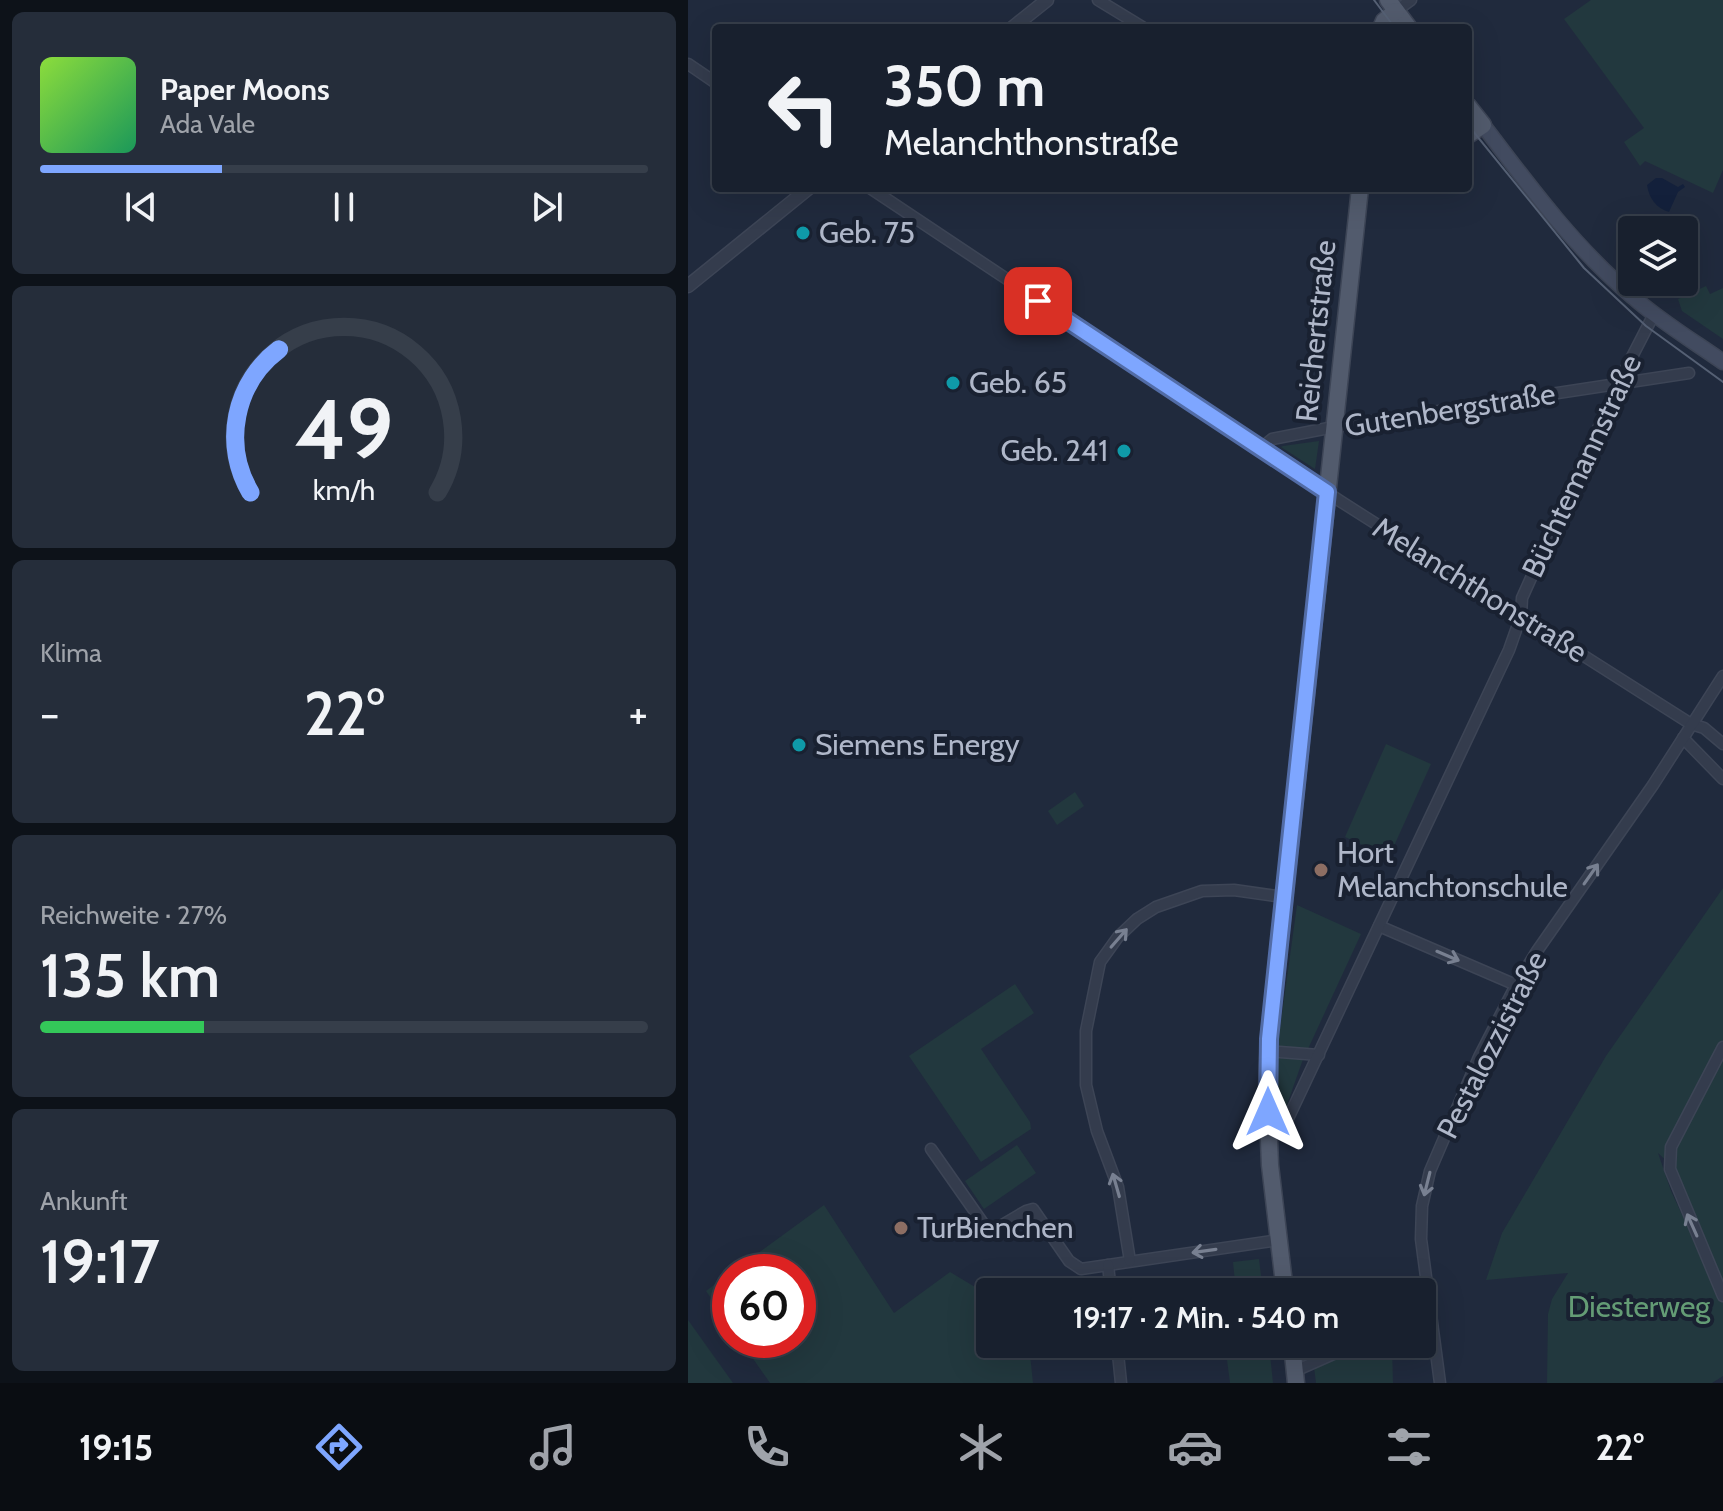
<!DOCTYPE html>
<html lang="de">
<meta charset="utf-8">
<style>
body{margin:0;font-family:Cabin,sans-serif;background:#252d3a;color:#f1f3f6;height:100vh;display:flex;flex-direction:column;font-size:30px;white-space:nowrap}
*{box-sizing:border-box;margin:0}
p{font-size:26px;color:#9fa3aa}
.icon{flex:none;width:44px;height:44px;fill:none;stroke:currentColor;stroke-width:2;stroke-linecap:round;stroke-linejoin:round}
.map{position:relative;flex:1;overflow:hidden}
.side{display:flex;flex-direction:column;gap:12px;padding:12px;background:#0d1219;width:688px}
.side>*{flex:none}
.top-card{position:absolute;left:24px;top:24px;width:760px;height:168px;border-radius:8px;box-shadow:0 8px 32px #0002,0 0 0 2px #363e4a;background:#18202e;color:#f1f3f6;overflow:hidden}
.controls{position:absolute;left:930px;top:216px;display:grid;gap:16px}
.controls a{display:grid;place-items:center;width:80px;height:80px;border-radius:8px;background:#18202e;box-shadow:0 8px 32px #0002,0 0 0 2px #363e4a;font-size:40px}
.speed{position:absolute;left:24px;top:1254px;display:flex;gap:16px;font-size:40px;font-weight:700;text-align:center}
.speed>*{display:grid;place-content:center;width:104px;height:104px;border-radius:50%;background:#18202e;box-shadow:0 8px 32px #0002,0 0 0 2px #363e4a;line-height:1}
.speed .limit{border:12px solid #d22;background:#fff;color:#111}
.pin{position:absolute;display:grid;place-items:center;width:68px;height:68px;color:#fff;margin:-34px;border-radius:16px;box-shadow:0 4px 12px #0006}
.me{position:absolute;width:88px;margin:-44px;rotate:0deg;stroke-linejoin:round;filter:drop-shadow(0 0 6px #0008)}
.turn{display:flex;align-items:center;gap:28px;height:168px;padding:0 40px;font-size:36px}
.turn .icon{width:104px;height:104px;stroke-width:2.5}
.turn b{display:block;font-size:56px;line-height:68px}
.big{font-size:60px;font-weight:600;line-height:1.1}
.side .card{flex:1;display:flex;flex-direction:column;justify-content:center;gap:12px;min-width:0;padding:0 28px;border-radius:12px;background:#252d3a}
.side .dial{align-items:center;gap:0}
.dial svg{height:208px;overflow:visible;fill:none;stroke:#363e4a;stroke-width:7;stroke-linecap:round;text-anchor:middle}
.dial text{fill:#f1f3f6;stroke:none}
.song{display:flex;align-items:center;gap:24px}
.cover{width:96px;height:96px;border-radius:12px;background:linear-gradient(135deg,hsl(90 70% 55%),hsl(150 70% 35%))}
.played{height:8px;border-radius:4px;background:linear-gradient(90deg,#7ea6ff 30%,#363e4a 30%)}
.keys{display:flex;justify-content:space-around;direction:ltr}
.heat{display:flex;justify-content:space-between;align-items:center;font-size:44px;direction:ltr}
.charge{height:12px;border-radius:6px;background:linear-gradient(90deg,#34c759 27%,#363e4a 0)}
.trip{position:absolute;left:288px;top:1278px;width:460px;height:80px;border-radius:8px;background:#18202e;box-shadow:0 8px 32px #0002,0 0 0 2px #363e4a;font-weight:600;line-height:80px;text-align:center}
.tabs{display:flex;height:128px;justify-content:space-around;align-items:center;background:#0a0d12;color:#9fa3aa}
.tabs .icon{width:56px;height:56px}
.tabs .on{color:#7ea6ff}
.tabs b{font-size:36px;color:#f1f3f6}
main{display:flex;flex:1;min-height:0}
.map>svg:first-child{display:block}
</style>
<main>
<section class="side">
<div class="card">
<div class="song"><i class="cover"></i><div><b>Paper Moons</b><p>Ada Vale</p></div></div>
<div class="played"></div>
<div class="keys"><svg class="icon" aria-label="previous" viewBox="0 0 24 24"><path d="M18 5L8 12l10 7zM5 5v14"/></svg><svg class="icon" aria-label="pause" viewBox="0 0 24 24"><path d="M8 5v14M16 5v14"/></svg><svg class="icon" aria-label="next" viewBox="0 0 24 24"><path d="M6 5l10 7-10 7zM19 5v14"/></svg></div>
</div>
<div class="card dial"><svg viewBox="0 0 100 80">
<path d="M14 69A42 42 0 1 1 86 69"/>
<path d="M14 69A42 42 0 0 1 25 14" stroke="#7ea6ff"/>
<text x="50" y="56" font-size="32" font-weight="700">49</text>
<text x="50" y="72" font-size="11">km/h</text>
</svg></div>
<div class="card"><p>Klima</p>
<div class="heat"><a>−</a><b class="big">22°</b><a>+</a></div>
</div>
<div class="card"><p>Reichweite · 27%</p><b class="big">135 km</b><div class="charge"></div></div>
<div class="card"><p>Ankunft</p><b class="big">19:17</b></div>
</section>
<div class="map">
<svg width="1035" height="1383" viewBox="0 0 1035 1383">
<rect width="100%" height="100%" fill="#202a3d"/>
<g fill="#22383e">
<polygon points="903,0 1035,0 1035,170 1025,193 957,161 952,166 936,142 956,128 876,19"/>
<polygon points="1018,286 1022,294 1035,288 1035,339 994,311 990,299"/>
<polygon points="631,441 627,469 593,447 595,446"/>
<polygon points="698,744 743,764 701,857 657,837"/>
<polygon points="387,792 396,806 369,825 360,811"/>
<polygon points="1035,888 1035,1285 986,1168 970,1153 983,1191 1035,1302 1035,1376 1024,1383 859,1383 860,1314 864,1299 880,1273 798,1280 814,1233 918,1056"/>
<polygon points="609,905 673,934 614,1062 596,1113 587,1119 590,1043"/>
<polygon points="327,984 346,1013 293,1049 342,1122 343,1129 293,1162 221,1056"/>
<polygon points="329,1145 348,1173 296,1209 277,1181"/>
<polygon points="136,1205 206,1313 262,1272 302,1296 302,1344 341,1344 345,1383 82,1383 52,1340 110,1340 110,1272 44,1272"/>
<polygon points="571,1259 575,1292 548,1292 545,1262"/>
<polygon points="42,1273 42,1325 18,1291"/>
<polygon points="0,1320 45,1383 0,1383"/>
<polygon points="537,1344 581,1344 585,1383 542,1383"/>
<polygon points="682,1344 704,1348 705,1383 628,1383 626,1367"/>
</g>
<path fill="#13203b" d="M 968,178 L 974,178 L 990,187 L 995,184 L 997,187 L 990,192 L 981,212 C 968,208 961,198 959,185 Z"/>
<g fill="none" stroke-linecap="round" stroke-linejoin="round">
<defs>
<g id="minor">
<polyline points="410,0 456,28"/>
<polyline points="708,11 723,0"/>
<polyline points="0,64 28,83"/>
<polyline points="182,188 652,501 1003,724 1016,728 1035,744"/>
<polyline points="573,448 584,439 646,427 1001,373"/>
<polyline points="995,738 1035,779"/>
<polyline points="691,926 828,985"/>
<polyline points="1035,1047 983,1147 982,1169 1035,1296"/>
<polyline points="580,1051 631,1055"/>
<polyline points="580,1134 588,1132 597,1125 821,650 833,616 834,598 931,382 966,314"/>
<polyline points="243,1149 297,1226 309,1228 338,1211 345,1209 381,1261 393,1269 591,1240"/>
<polyline points="442,1261 430,1187 409,1131 398,1085 398,1031 412,962 430,937 449,919 468,907 514,891 546,890 595,897"/>
<polyline points="420,1265 423,1292"/>
<polyline points="429,1344 433,1383"/>
<polyline points="607,1371 668,1344"/>
<polyline points="752,1383 733,1239 734,1206 742,1171 791,1057 828,985 849,951 965,785 1035,676"/>
</g>
<g id="tertiary">
<polyline points="324,28 359,0"/>
<polyline points="0,286 121,188"/>
</g>
<path id="secondary" d="M 795,125 C 841,186 886,247 945,297 C 972,321 1005,341 1035,362"/>
<g id="primary">
<polyline points="700,0 721,28"/>
<polyline points="693,28 696,21 708,11"/>
<polyline points="780,106 795,125 780,135"/>
<polyline points="597,1292 582,1165 579,1091 581,1039 672,188"/>
<polyline points="604,1344 608,1383"/>
</g>
</defs>
<use href="#minor" stroke="#3d4556" stroke-width="13"/>
<use href="#tertiary" stroke="#3d4556" stroke-width="15"/>
<use href="#secondary" stroke="#3d4556" stroke-width="17"/>
<use href="#primary" stroke="#3d4556" stroke-width="19"/>
<use href="#minor" stroke="#343c4d" stroke-width="10"/>
<use href="#tertiary" stroke="#343c4d" stroke-width="12"/>
<use href="#secondary" stroke="#424b60" stroke-width="14"/>
<use href="#primary" stroke="#525b6d" stroke-width="16"/>
<g stroke="#556074" stroke-width="2">
<polyline points="686,0 707,28"/>
<polyline points="780,125 896,268 958,326 1035,382"/>
</g>
</g>
<defs><path id="oneway-shaft" d="M-6 0H5M1.5-3L5.5 0L1.5 3" fill="none" stroke-width="1.6" stroke-linecap="round" stroke-linejoin="round" transform="scale(2)"/></defs>
<g stroke="#788091">
<use href="#oneway-shaft" transform="translate(903 874) rotate(-55)"/>
<use href="#oneway-shaft" transform="translate(431 938) rotate(-49)"/>
<use href="#oneway-shaft" transform="translate(760 956) rotate(23)"/>
<use href="#oneway-shaft" transform="translate(739 1184) rotate(104)"/>
<use href="#oneway-shaft" transform="translate(428 1185) rotate(-106)"/>
<use href="#oneway-shaft" transform="translate(1004 1225) rotate(-114)"/>
<use href="#oneway-shaft" transform="translate(516 1251) rotate(172)"/>
</g>
<g fill="none" stroke-linecap="round" stroke-linejoin="round">
<defs>
<polyline id="route" points="350,301 639,492 581,1039 580,1112"/>
</defs>
<use href="#route" stroke="#526ca6" stroke-width="20"/>
<use href="#route" stroke="#7ea6ff" stroke-width="14"/>
</g>
<g fill="#0f9aa8" stroke="#192131" stroke-width="3">
<circle cx="115" cy="233" r="8"/>
<circle cx="265" cy="383" r="8"/>
<circle cx="436" cy="451" r="8"/>
<circle cx="111" cy="745" r="8"/>
</g>
<g fill="#8d6e63" stroke="#192131" stroke-width="3">
<circle cx="633" cy="870" r="8"/>
<circle cx="213" cy="1228" r="8"/>
</g>
<g text-anchor="middle" stroke-width="8" stroke-linejoin="round" paint-order="stroke">
<g font-size="30" fill="#afb7c9" stroke="#192131" text-anchor="start">
<text x="131" y="243">Geb. 75</text>
<text x="281" y="393">Geb. 65</text>
<text x="420" y="461" text-anchor="end">Geb. 241</text>
<text x="127" y="755">Siemens Energy</text>
<text x="649" y="863">Hort<tspan x="649" dy="34">Melanchtonschule</tspan></text>
<text x="229" y="1238">TurBienchen</text>
</g>
<g font-size="30" fill="#afb7c9" stroke="#192131">
<text transform="translate(628 331) rotate(-84)" y="10">Reichertstraße</text>
<text transform="translate(762 410) rotate(-9)" y="10">Gutenbergstraße</text>
<text transform="translate(894 466) rotate(-65)" y="10">Büchtemannstraße</text>
<text transform="translate(792 590) rotate(32)" y="10">Melanchthonstraße</text>
<text transform="translate(804 1045) rotate(-63)" y="10">Pestalozzistraße</text>
</g>
<g font-size="30" fill="#649c75" stroke="#192131">
<text x="951" y="1317">Diesterweg</text>
</g>
</g>
</svg>
<div class="controls">
<a><svg class="icon" aria-label="layers" viewBox="0 0 24 24"><path d="M12 4l9 5-9 5-9-5zM3 14l9 5 9-5"/></svg></a>
</div>
<div class="speed"><div class="limit">60</div></div>
<div class="pin" style="left:350px;top:301px;background:#d93025"><svg class="icon" aria-label="arrive" viewBox="0 0 24 24"><path d="M6 21V4h12l-3 4 3 4H6"/></svg></div>
<svg class="me" style="left:580px;top:1112px" viewBox="-20 -20 40 40"><path d="M0-17L14 15 0 8-14 15z" fill="#7ea6ff" stroke="#fff" stroke-width="4"/></svg>
<div class="trip">19:17 · 2 Min. · 540 m</div>
<div class="top-card">
<div class="turn"><svg class="icon" aria-label="left" viewBox="0 0 24 24"><path d="M17 20v-9H6M10 6l-5 5 5 5"/></svg><div><b>350 m</b>Melanchthonstraße</div></div>
</div>
</div>
</main>
<nav class="tabs">
<b>19:15</b>
<svg class="icon on" aria-label="directions" viewBox="0 0 24 24"><path d="M12 3l9 9-9 9-9-9zM9 14v-3h6M13 9l2 2-2 2"/></svg>
<svg class="icon" aria-label="music" viewBox="0 0 24 24"><path d="M9 18V5l10-2v13"/><circle cx="6" cy="18" r="3"/><circle cx="16" cy="16" r="3"/></svg>
<svg class="icon" aria-label="phone" viewBox="0 0 24 24"><path d="M5 4h4l2 5-3 2q2 4 5 5l2-3 5 2v4C11 20 4 13 5 4z"/></svg>
<svg class="icon" aria-label="climate" viewBox="0 0 24 24"><path d="M12 3v18M4 7l16 10M4 17L20 7"/></svg>
<svg class="icon" aria-label="car" viewBox="0 0 24 24"><path d="M5 17H2v-5l4-1 3-4h7l3 4 3 1v5h-3M9 17h6M6 11h13"/><circle cx="7" cy="17" r="2"/><circle cx="17" cy="17" r="2"/></svg>
<svg class="icon" aria-label="filters" viewBox="0 0 24 24"><path d="M4 7h16M4 17h16"/><circle cx="9" cy="7" r="2"/><circle cx="15" cy="17" r="2"/></svg>
<b>22°</b>
</nav>
